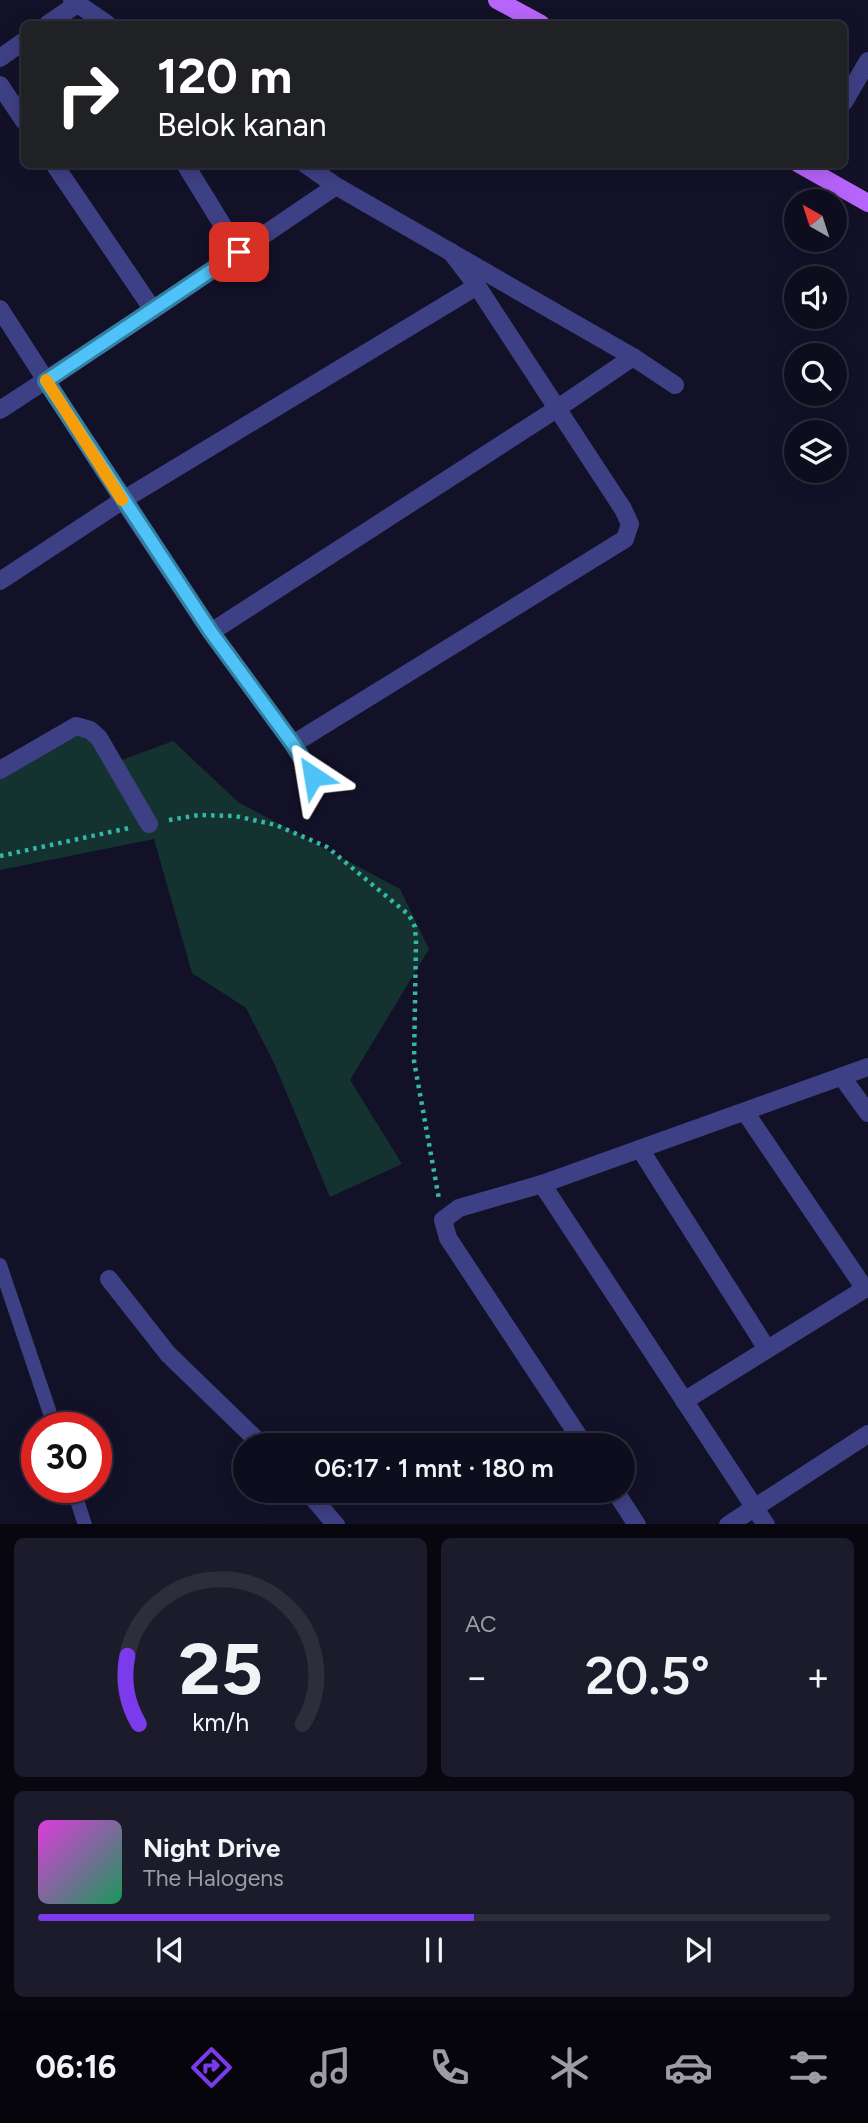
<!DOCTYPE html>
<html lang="id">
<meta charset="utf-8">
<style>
body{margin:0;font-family:Figtree,sans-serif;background:#1c1b2b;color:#f1f3f6;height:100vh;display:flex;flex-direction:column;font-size:26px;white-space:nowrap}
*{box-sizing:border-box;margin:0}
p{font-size:23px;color:#9b9ca4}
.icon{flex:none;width:38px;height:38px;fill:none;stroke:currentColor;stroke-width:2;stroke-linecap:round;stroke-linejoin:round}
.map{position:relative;height:1524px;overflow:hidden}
.panel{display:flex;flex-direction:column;gap:14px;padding:14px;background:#080710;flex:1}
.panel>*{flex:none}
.hud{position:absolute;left:21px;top:21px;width:826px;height:147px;border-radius:10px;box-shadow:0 4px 18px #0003,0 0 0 2px #2e2d3c;background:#202124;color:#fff;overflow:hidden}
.needle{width:46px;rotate:321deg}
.tools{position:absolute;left:784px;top:189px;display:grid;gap:14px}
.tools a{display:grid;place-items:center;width:63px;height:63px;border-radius:50%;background:#0e0d1e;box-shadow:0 4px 18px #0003,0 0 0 2px #2e2d3c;font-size:35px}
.speed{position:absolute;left:21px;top:1412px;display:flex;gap:14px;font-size:35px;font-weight:700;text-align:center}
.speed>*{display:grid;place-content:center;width:91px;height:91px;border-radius:50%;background:#0e0d1e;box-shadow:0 4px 18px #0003,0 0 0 2px #2e2d3c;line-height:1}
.speed .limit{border:10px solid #d22;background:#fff;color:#111}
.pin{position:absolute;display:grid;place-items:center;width:60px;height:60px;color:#fff;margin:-30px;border-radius:14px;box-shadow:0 4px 10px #0006}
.me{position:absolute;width:77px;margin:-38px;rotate:327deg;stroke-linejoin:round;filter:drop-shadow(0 0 5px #0008)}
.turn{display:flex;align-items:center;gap:24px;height:147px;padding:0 21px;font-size:32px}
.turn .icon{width:91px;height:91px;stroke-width:2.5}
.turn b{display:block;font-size:49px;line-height:60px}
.big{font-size:52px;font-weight:600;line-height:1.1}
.panel .widget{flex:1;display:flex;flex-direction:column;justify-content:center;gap:10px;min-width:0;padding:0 24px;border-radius:10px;background:#1c1b2b}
.panel .dial{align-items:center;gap:0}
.dial svg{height:182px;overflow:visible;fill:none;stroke:#2e2d3c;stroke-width:7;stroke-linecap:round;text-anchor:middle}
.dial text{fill:#f1f3f6;stroke:none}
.song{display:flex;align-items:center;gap:21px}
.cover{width:84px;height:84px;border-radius:10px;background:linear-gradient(135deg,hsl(300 70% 55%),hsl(150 70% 35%))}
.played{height:7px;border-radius:4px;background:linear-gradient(90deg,#7c3aed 55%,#2e2d3c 55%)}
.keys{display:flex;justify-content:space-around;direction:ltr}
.heat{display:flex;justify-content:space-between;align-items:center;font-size:38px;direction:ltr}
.panel .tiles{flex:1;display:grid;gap:14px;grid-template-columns:1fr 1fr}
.widget:last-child{grid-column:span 2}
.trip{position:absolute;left:233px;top:1433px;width:402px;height:70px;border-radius:35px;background:#0e0d1e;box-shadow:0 4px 18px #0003,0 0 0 2px #2e2d3c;font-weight:600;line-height:70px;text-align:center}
.menu{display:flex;height:112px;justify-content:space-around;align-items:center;background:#06050c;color:#9b9ca4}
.menu .icon{width:49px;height:49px}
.menu .active{color:#7c3aed}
.menu b{font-size:32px;color:#f1f3f6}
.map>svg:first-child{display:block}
</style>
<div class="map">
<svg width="868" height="1525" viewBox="0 0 868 1525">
<rect width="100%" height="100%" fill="#131128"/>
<polygon fill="#14322f" points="74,721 111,764 173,741 238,802 400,889 429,949 350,1080 402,1164 330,1197 275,1065 246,1008 192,973 154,839 0,870 0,763"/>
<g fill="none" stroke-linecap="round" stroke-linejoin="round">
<g stroke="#35b7a5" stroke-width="4.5" stroke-dasharray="3.5 5" stroke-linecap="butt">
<polyline points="169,820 199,815 235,816 276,825 327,847 409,915 415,927 416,942 414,1061 439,1199"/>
<polyline points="0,856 129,828"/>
</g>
<g stroke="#3e4085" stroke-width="14">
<polyline points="0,1265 55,1428"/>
<polyline points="73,1488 85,1525"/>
</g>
<g stroke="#3e4085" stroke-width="18">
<polyline points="72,0 107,24"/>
<polyline points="48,24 77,4"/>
<polyline points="0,58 24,41"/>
<polyline points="0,85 24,121"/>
<polyline points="844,102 868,61"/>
<polyline points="54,164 153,310"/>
<polyline points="185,164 239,252"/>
<polyline points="305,164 336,186 633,357 675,385"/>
<polyline points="0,309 123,500 211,632 293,744 313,777"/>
<polyline points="0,410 153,310 336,186"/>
<polyline points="0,581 123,500 477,286"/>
<polyline points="211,632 558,408 633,357"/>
<polyline points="293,744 625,539 630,524 623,509 477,286 451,252"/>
<polyline points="0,770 76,726 90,730 99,738 149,824"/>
<polyline points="842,1077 868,1113"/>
<polyline points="745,1112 865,1289"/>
<polyline points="640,1149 767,1349"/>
<polyline points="542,1184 766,1525"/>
<polyline points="109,1279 168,1354 263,1446"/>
<polyline points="684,1401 868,1287"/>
<polyline points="585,1446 448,1238 443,1220 459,1208 542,1184 868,1067"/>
<polyline points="307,1491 336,1525"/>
<polyline points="615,1491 637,1525"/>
<polyline points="728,1525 868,1434"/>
</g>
<g stroke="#b764fa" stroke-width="18">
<polyline points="497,0 541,24"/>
<polyline points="799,164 868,203"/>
</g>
</g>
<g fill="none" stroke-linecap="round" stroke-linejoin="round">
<defs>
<polyline id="route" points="239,252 46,381 211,632 293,744 313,776"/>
</defs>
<use href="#route" stroke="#337fa1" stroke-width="18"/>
<use href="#route" stroke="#4fc3f7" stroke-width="12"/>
<polyline stroke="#f59e0b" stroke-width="12" points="46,380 122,500"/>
</g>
</svg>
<div class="tools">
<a><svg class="needle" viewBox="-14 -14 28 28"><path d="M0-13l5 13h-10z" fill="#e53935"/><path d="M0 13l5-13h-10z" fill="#9b9ca4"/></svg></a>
<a><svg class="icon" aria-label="sound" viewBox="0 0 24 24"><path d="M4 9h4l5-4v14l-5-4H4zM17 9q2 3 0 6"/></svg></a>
<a><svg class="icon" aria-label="search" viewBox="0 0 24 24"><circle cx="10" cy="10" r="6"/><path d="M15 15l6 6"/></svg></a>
<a><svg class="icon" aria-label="layers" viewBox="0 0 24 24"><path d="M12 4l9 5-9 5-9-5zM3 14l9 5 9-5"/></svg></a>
</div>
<div class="speed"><div class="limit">30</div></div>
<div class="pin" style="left:239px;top:252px;background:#d93025"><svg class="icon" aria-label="arrive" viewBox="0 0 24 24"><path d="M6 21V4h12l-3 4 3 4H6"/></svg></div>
<svg class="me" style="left:313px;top:776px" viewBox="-20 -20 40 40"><path d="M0-17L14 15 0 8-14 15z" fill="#4fc3f7" stroke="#fff" stroke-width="4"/></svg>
<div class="trip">06:17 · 1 mnt · 180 m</div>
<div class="hud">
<div class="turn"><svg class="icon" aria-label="right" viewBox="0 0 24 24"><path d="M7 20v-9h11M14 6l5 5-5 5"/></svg><div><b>120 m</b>Belok kanan</div></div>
</div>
</div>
<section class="panel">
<div class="tiles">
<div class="widget dial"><svg viewBox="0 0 100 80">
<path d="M14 69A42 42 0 1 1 86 69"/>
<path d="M14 69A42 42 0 0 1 9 39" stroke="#7c3aed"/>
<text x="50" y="56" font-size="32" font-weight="700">25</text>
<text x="50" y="72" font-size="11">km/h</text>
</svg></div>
<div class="widget"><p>AC</p>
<div class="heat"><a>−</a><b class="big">20.5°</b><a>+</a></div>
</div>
<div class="widget">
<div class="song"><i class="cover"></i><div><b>Night Drive</b><p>The Halogens</p></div></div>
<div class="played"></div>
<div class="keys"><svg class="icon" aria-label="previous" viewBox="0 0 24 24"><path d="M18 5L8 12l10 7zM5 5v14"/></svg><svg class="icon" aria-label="pause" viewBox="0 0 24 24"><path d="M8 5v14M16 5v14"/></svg><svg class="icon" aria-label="next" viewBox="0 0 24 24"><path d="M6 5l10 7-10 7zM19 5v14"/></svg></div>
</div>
</div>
</section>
<nav class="menu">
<b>06:16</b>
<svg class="icon active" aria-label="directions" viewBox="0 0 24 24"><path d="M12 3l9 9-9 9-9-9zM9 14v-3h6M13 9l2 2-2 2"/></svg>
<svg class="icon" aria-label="music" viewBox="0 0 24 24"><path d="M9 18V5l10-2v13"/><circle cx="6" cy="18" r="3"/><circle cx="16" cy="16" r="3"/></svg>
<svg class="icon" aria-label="phone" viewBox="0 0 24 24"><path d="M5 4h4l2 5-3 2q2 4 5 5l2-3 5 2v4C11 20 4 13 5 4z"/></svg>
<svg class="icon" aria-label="climate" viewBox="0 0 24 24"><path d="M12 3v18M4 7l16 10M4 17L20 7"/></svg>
<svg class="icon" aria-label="car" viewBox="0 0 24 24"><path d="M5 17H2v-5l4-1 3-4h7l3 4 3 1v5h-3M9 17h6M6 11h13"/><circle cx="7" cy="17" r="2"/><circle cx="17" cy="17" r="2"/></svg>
<svg class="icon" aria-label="filters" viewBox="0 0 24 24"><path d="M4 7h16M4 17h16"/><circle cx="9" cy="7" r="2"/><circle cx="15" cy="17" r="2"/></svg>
</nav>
